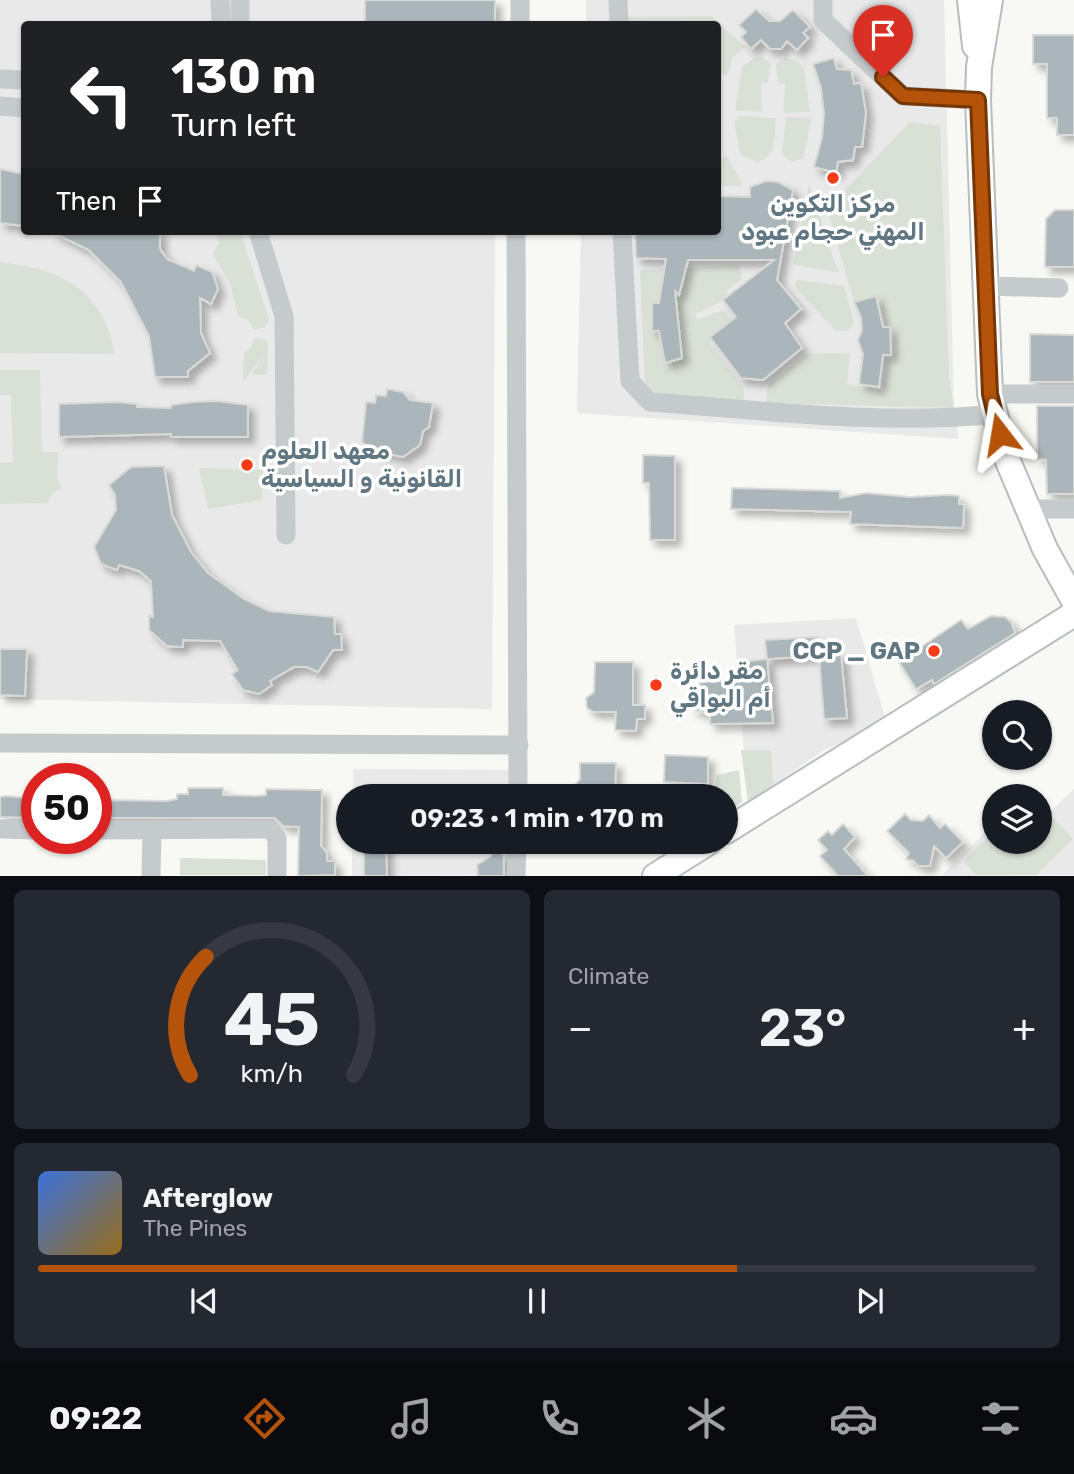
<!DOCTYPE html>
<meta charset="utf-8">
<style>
body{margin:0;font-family:Rubik,"Noto Sans Arabic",sans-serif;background:#242831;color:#f1f3f6;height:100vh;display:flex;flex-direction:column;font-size:26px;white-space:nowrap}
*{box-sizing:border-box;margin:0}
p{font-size:23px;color:#9ea1a6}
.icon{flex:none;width:38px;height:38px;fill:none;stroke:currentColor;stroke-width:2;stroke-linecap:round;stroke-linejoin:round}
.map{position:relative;height:876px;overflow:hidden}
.panel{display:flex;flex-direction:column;gap:14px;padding:14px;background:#0d0f14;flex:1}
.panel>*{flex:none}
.top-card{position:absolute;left:21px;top:21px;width:700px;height:214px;border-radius:7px;box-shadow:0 2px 5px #0004;background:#202124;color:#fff;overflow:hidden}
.fabs{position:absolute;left:982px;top:700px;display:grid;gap:14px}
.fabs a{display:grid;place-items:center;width:70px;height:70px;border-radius:50%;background:#171b24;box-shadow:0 2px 5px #0004;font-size:35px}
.speed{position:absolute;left:21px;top:763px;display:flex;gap:14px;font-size:35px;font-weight:700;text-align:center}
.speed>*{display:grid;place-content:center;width:91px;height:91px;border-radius:50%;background:#171b24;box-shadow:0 2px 5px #0004;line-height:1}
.speed .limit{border:10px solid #d22;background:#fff;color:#111}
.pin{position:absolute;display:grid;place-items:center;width:60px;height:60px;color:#fff;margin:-72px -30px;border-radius:50% 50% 50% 0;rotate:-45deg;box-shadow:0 0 7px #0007}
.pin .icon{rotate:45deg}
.me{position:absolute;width:77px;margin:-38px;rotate:346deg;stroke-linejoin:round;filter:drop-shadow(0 0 5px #0008)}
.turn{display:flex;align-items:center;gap:24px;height:147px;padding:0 35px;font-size:32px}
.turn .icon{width:91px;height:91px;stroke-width:2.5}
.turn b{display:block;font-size:49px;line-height:60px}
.then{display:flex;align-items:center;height:66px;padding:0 35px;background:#0003;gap:14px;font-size:26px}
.big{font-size:52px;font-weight:600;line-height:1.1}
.panel .tile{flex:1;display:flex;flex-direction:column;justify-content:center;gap:10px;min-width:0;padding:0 24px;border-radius:10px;background:#242831}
.panel .dial{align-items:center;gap:0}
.dial svg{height:182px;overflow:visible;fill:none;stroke:#363941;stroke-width:7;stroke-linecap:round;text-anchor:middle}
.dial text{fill:#f1f3f6;stroke:none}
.song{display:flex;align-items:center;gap:21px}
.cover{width:84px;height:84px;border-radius:10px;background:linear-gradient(135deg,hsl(220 70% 55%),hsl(40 70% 35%))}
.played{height:7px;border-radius:4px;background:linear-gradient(90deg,#b45309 70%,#363941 70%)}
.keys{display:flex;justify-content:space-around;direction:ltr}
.heat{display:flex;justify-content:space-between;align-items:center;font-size:38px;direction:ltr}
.panel .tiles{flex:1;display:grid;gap:14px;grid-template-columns:1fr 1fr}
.tile:last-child{grid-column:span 2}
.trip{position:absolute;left:336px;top:784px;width:402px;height:70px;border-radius:35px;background:#171b24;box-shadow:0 2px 5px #0004;font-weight:600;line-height:70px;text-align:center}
.dock{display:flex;height:112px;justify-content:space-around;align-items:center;background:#090b0e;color:#9ea1a6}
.dock .icon{width:49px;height:49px}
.dock .current{color:#b45309}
.dock b{font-size:32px;color:#f1f3f6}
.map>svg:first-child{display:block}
</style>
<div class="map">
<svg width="1074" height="876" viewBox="0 0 1074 876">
<defs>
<filter id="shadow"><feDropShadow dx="6" dy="6" stdDeviation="3.5" flood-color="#0004"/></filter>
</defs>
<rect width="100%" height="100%" fill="#f8f8f4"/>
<g fill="#e8e9e8">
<polygon points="0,0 365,0 365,24 24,24 24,231 495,231 492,709 0,699"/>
<polygon points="586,0 944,0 954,412 959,439 577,413 581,231 718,231 718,24 586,24"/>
<polygon points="856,618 887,725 826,749 748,802 734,625"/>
<polygon points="353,769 514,770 513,796 353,796"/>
<polygon points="1074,789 1074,875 941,876 994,824 994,842 1040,842 1040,799 1052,810"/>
<polygon points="352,842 511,842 511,875 352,876"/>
</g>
<g fill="#d9e0d5">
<polygon points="711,16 745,47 732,58 728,75 718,73 718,24 628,24 628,17"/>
<polygon points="754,58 762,57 771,63 768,82 761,83 762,112 735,110 742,67"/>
<polygon points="785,58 795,60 804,67 810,112 783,113 785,84 778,83 776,64"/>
<path d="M 738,116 L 776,118 C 774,136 778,157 757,162 L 740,154 L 734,121 L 738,120 Z"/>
<polygon points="786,117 812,118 803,158 793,162 782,155"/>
<polygon points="910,122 940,126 949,377 954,408 766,403 768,385 807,354 850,353 847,384 883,391 887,359 895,359 894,332 887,331 880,300 858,307 855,305 827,208"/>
<polygon points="727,156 743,186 718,186 718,158"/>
<polygon points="809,184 838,272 793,265"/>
<polygon points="221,231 240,231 269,319 265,327 254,330 248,320 238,316 230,284 213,254 218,244 217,233"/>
<path d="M 0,262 C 63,270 101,288 115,354 L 0,353 Z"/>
<polygon points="739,265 742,279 727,290 728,298 695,314 697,320 723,310 735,322 709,343 744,388 744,401 660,398 645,382 640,270"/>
<polygon points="798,280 844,286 854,323 848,330 836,331 796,289 795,284"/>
<polygon points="254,338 263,339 268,343 267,375 252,374 265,354 243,382 244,353 251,347"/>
<polygon points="0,370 40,370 42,452 58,452 57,478 62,488 52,493 48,503 0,504 0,463 13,462 11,395 0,395"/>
<polygon points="199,468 263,470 262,500 208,509"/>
<polygon points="741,750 771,750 773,785 748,802"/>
<polygon points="739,770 742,802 726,812 726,796 714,796 717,775"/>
<polygon points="1040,805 1073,839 1036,875 976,875 963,861 994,831 994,842 1040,842"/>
<polygon points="180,858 266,860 266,875 180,875"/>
</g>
<g fill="#abb6ba" stroke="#d9d9d7" stroke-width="2" filter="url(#shadow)">
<rect x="365" y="0" width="130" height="24"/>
<polygon points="756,9 769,21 780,21 793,10 810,27 803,33 808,38 797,50 787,41 781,49 770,49 761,40 751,49 741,37 746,32 739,25"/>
<polygon points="1033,35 1074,35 1074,135 1057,135 1057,118 1047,118 1047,64 1033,64"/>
<polygon points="834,58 837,69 851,70 854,84 861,83 866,113 862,147 855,147 853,160 838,162 836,173 814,167 822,137 824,114 821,88 813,64"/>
<polygon points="0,169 24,174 24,226 0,223"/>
<polygon points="766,181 778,182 793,190 777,280 801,309 785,323 802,348 763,380 741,378 710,337 736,317 723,300 774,260 688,260 679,295 675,291 682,358 665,363 659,331 652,331 652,303 659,303 666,259 636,258 635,231 718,231 718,196 750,197 750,187"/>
<polygon points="1055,210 1074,210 1074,267 1045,267 1046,219"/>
<polygon points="50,231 160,231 160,249 167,259 194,271 196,265 212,272 218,289 211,304 200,298 201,333 210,353 188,371 188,377 155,377 149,336 121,282 89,250"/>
<polygon points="876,296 883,327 890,327 891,355 883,355 879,387 859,384 863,354 858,340 862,330 861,317 854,302"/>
<polygon points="1030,334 1074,335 1074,382 1030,382"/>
<polygon points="387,389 403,392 410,400 433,403 429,427 423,431 420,445 403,457 378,452 362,442 366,402 375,403 376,395 386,396"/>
<polygon points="217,401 248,405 248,437 171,437 171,434 59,437 59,404 116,402 137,404 137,407 171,408 171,405 192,402"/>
<polygon points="1037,406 1074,406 1074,494 1047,494 1046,460 1037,459"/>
<polygon points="643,455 675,456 675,540 650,540 649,483 643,483"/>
<polygon points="164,466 172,515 191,552 208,573 244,599 269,611 334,617 335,634 341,634 342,650 333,650 318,672 307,667 294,667 270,681 272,685 259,694 243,690 232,674 238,670 220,641 183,640 183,647 167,646 149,630 149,616 153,617 151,581 139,571 119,565 117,570 101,564 94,547 116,510 115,495 109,485 131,467"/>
<polygon points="732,488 840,491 840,498 866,493 909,497 950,495 959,496 959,504 964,504 963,528 850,524 851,512 731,509"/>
<polygon points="991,616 1005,617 1011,622 1015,633 934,684 932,680 916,689 899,662 961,620 968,629"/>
<polygon points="818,637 819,656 767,659 765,640"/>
<polygon points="0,649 27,649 25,696 0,695"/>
<polygon points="841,654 847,718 824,719 819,656"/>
<polygon points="767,659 773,723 710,724 710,714 691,709 700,701 700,682 744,680 742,662"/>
<polygon points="595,662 633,662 633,705 645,705 645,719 637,719 636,731 615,730 616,712 594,712 587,708 586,698 594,692"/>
<polygon points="665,755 708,757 708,784 664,782"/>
<polygon points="580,763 616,763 615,796 568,794 580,779"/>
<polygon points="188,788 223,788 223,795 255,796 266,795 266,789 322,790 321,846 327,853 327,861 335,861 335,875 298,876 299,827 283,826 275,818 96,818 96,803 101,803 101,800 167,801 177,799 177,794 188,794"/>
<polygon points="8,796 37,799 37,818 0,817 0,797"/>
<polygon points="905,814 911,820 923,821 929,815 940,828 945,824 963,842 946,858 934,846 930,866 918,866 914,861 906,859 909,853 887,831"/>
<polygon points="843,824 855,837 844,849 868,876 838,876 820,856 827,850 818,840 828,831 832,835"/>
<polygon points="364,842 386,842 387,876 364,876"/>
<polygon points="492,847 504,855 504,876 478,876 477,865 491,856"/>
</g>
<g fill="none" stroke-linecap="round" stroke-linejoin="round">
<defs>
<g id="major">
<polyline points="970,0 975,46"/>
<polyline points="990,0 979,67 978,100 990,394 1005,454 1045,549 1074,601"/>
<polyline points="726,831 1074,614"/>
<polyline points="655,876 709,842"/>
</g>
</defs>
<use href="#major" stroke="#b8bdc0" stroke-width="28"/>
<g stroke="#c5cacd" stroke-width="19">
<polyline points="220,0 221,24"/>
<polyline points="618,0 619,24"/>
<polyline points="823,0 823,20 903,96 978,100"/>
<polyline points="240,24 240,0"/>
<polyline points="520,24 520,0"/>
<polyline points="0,79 24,80"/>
<polyline points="0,106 24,108"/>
<polyline points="258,231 284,316 286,535"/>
<polyline points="516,231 518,796"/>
<path d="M 622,231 L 630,381 L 650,402 C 761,410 884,426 995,414"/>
<polyline points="986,286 1059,288"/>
<polyline points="990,394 1074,394"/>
<polyline points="1028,509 1074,509"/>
<polyline points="0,743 519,745"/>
<polyline points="0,829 37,830"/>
<polyline points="96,830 270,829 277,838 277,876"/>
<polyline points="151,876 152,831"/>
<polyline points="516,876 517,842"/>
</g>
<use href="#major" stroke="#fff" stroke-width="24"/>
</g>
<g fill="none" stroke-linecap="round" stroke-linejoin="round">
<defs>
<polyline id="route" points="883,77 903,96 978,100 990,394 1000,434"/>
</defs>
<use href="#route" stroke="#753606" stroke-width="18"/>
<use href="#route" stroke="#b45309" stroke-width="12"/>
</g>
<g fill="#f53b17" stroke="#fff" stroke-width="2.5">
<circle cx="833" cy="178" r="7"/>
<circle cx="247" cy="465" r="7"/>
<circle cx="934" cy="651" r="7"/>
<circle cx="656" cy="685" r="7"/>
</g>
<g text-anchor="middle" stroke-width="7" stroke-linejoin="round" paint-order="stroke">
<g font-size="24" font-weight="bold" fill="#607682" stroke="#fff" text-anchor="start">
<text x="833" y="212" text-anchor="middle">مركز التكوين<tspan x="833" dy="28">المهني حجام عبود</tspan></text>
<text x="261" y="459">معهد العلوم<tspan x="261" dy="28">القانونية و السياسية</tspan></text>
<text x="920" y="659" text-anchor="end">CCP _ GAP</text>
<text x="670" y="679">مقر دائرة<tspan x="670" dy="28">أم البواقي</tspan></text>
</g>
</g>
</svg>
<div class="fabs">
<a><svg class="icon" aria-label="search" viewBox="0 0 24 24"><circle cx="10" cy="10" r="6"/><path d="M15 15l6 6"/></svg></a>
<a><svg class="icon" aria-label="layers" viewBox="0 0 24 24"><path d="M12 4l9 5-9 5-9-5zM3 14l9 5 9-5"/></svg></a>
</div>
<div class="speed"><div class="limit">50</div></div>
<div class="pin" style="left:883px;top:77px;background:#d93025"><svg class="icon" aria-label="arrive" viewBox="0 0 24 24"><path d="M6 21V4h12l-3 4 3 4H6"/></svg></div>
<svg class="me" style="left:1000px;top:434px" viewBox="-20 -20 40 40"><path d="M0-17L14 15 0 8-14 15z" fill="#b45309" stroke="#fff" stroke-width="4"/></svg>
<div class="trip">09:23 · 1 min · 170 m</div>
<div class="top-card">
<div class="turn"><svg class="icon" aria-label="left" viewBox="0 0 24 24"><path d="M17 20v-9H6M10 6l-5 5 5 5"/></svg><div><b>130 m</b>Turn left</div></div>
<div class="then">Then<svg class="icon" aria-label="arrive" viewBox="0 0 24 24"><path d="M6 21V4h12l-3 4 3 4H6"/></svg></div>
</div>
</div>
<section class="panel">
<div class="tiles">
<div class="tile dial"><svg viewBox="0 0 100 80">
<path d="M14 69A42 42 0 1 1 86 69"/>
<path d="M14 69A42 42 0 0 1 21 17" stroke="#b45309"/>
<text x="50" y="56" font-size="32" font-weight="700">45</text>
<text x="50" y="72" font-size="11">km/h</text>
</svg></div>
<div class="tile"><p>Climate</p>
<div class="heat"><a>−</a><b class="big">23°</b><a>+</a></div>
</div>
<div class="tile">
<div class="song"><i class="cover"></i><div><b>Afterglow</b><p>The Pines</p></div></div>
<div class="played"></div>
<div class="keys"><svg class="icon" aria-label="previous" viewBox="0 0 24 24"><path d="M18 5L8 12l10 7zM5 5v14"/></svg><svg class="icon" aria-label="pause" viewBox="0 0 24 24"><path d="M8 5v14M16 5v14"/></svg><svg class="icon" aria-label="next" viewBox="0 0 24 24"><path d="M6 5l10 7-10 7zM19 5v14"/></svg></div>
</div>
</div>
</section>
<nav class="dock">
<b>09:22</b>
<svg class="icon current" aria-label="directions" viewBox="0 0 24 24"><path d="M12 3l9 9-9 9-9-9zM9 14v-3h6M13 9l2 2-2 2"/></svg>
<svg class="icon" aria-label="music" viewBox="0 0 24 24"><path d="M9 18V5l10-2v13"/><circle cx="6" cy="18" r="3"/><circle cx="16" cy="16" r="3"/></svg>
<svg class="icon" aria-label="phone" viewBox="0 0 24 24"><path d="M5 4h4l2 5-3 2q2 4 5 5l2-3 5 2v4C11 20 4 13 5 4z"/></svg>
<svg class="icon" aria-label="climate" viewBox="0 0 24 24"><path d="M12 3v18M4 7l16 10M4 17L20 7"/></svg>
<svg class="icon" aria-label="car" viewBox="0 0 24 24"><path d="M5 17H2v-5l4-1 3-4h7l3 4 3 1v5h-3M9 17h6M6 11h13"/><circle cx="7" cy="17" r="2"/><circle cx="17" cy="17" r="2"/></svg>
<svg class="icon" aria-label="filters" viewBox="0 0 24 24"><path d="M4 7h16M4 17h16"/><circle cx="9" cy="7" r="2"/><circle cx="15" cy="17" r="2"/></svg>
</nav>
